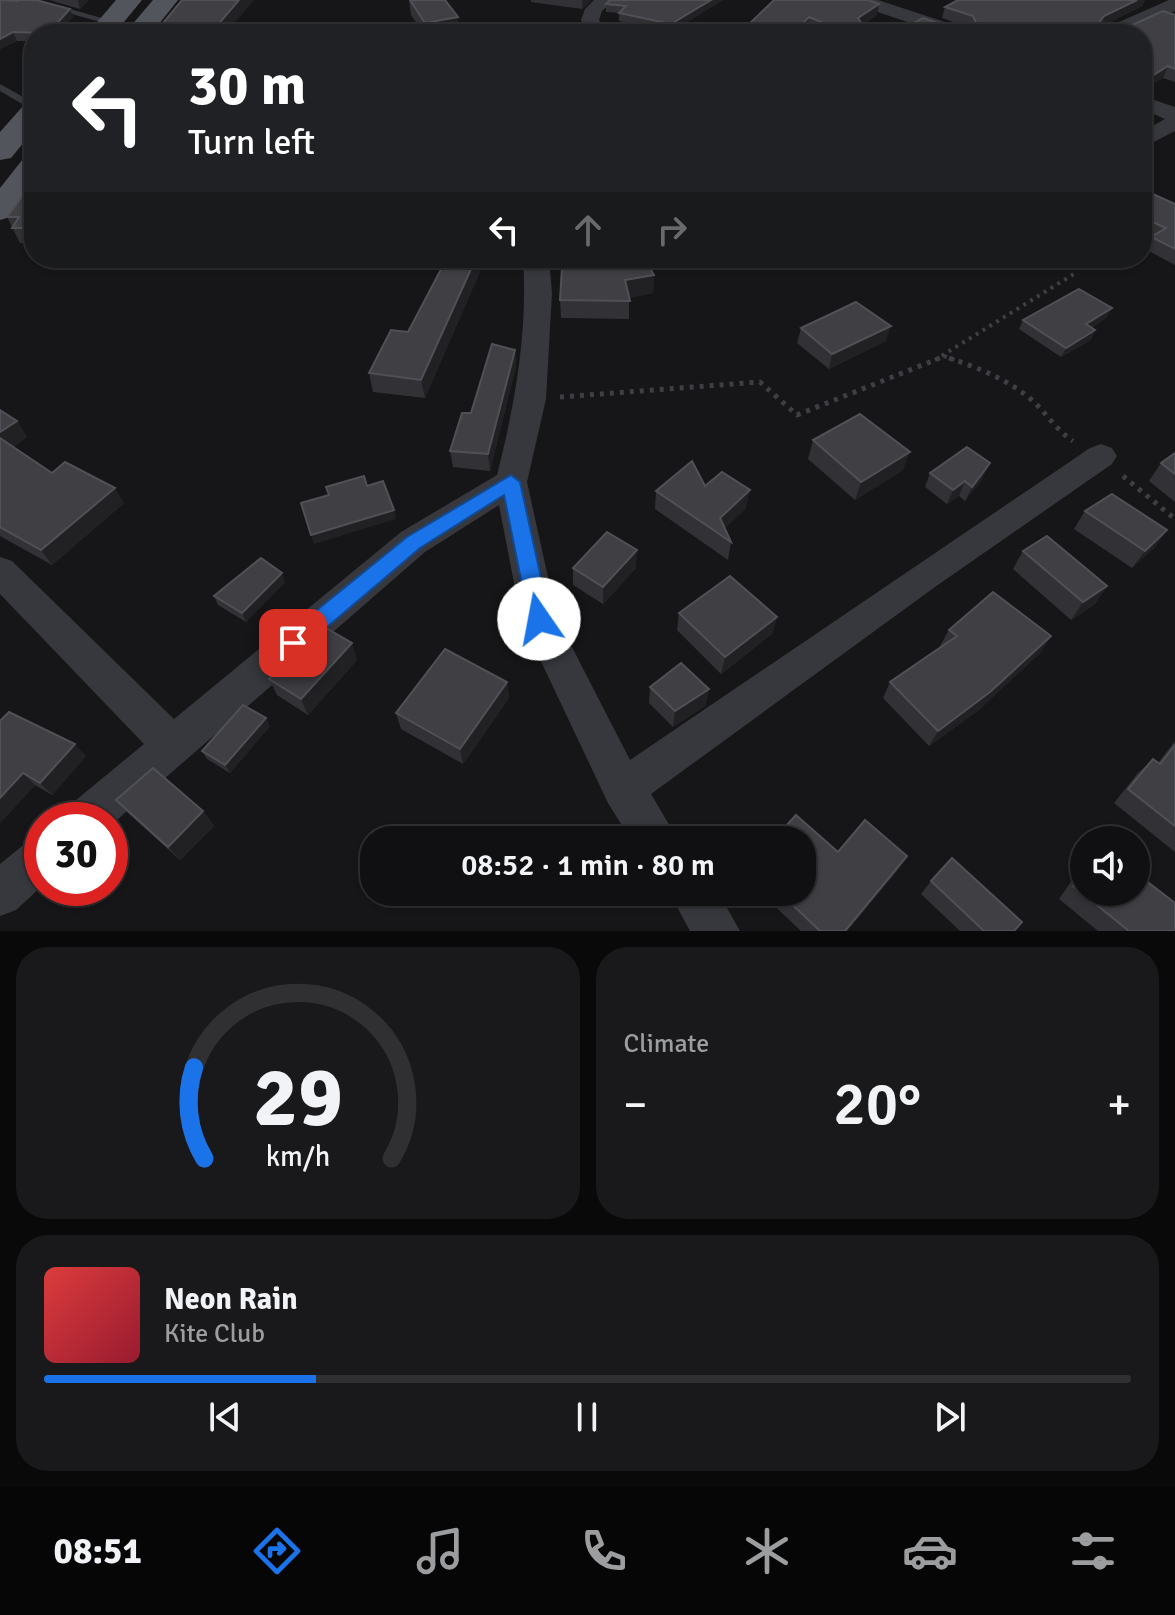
<!DOCTYPE html>
<meta charset="utf-8">
<style>
body{margin:0;font-family:Signika,sans-serif;background:#19191b;color:#f1f3f6;height:100vh;display:flex;flex-direction:column;font-size:30px;white-space:nowrap}
*{box-sizing:border-box;margin:0}
p{font-size:26px;color:#9c9d9f}
.icon{flex:none;width:44px;height:44px;fill:none;stroke:currentColor;stroke-width:2;stroke-linecap:round;stroke-linejoin:round}
.map{position:relative;height:931px;overflow:hidden}
.drawer{display:flex;flex-direction:column;gap:16px;padding:16px;background:#09090a;flex:1}
.drawer>*{flex:none}
.banner{position:absolute;left:24px;top:24px;width:1128px;height:244px;border-radius:32px;box-shadow:0 2px 6px #0004,0 0 0 2px #303032;background:#202124;color:#fff;overflow:hidden}
.tools{position:absolute;left:1070px;top:826px;display:grid;gap:16px}
.tools a{display:grid;place-items:center;width:80px;height:80px;border-radius:50%;background:#101012;box-shadow:0 2px 6px #0004,0 0 0 2px #303032;font-size:40px}
.speed{position:absolute;left:24px;top:802px;display:flex;gap:16px;font-size:40px;font-weight:700;text-align:center}
.speed>*{display:grid;place-content:center;width:104px;height:104px;border-radius:50%;background:#101012;box-shadow:0 2px 6px #0004,0 0 0 2px #303032;line-height:1}
.speed .limit{border:12px solid #d22;background:#fff;color:#111}
.pin{position:absolute;display:grid;place-items:center;width:68px;height:68px;color:#fff;margin:-34px;border-radius:16px;box-shadow:0 4px 12px #0006}
.me{position:absolute;width:88px;margin:-44px;rotate:348deg;stroke-linejoin:round;filter:drop-shadow(0 0 6px #0008)}
.turn{display:flex;align-items:center;gap:28px;height:168px;padding:0 32px;font-size:36px}
.turn .icon{width:104px;height:104px;stroke-width:2.5}
.turn b{display:block;font-size:56px;line-height:68px}
.lanes{display:flex;align-items:center;height:76px;padding:0 32px;background:#0003;justify-content:center;gap:40px;direction:ltr}
.lanes .off{opacity:.35}
.big{font-size:60px;font-weight:600;line-height:1.1}
.drawer .widget{flex:1;display:flex;flex-direction:column;justify-content:center;gap:12px;min-width:0;padding:0 28px;border-radius:32px;background:#19191b}
.drawer .dial{align-items:center;gap:0}
.dial svg{height:208px;overflow:visible;fill:none;stroke:#303032;stroke-width:7;stroke-linecap:round;text-anchor:middle}
.dial text{fill:#f1f3f6;stroke:none}
.song{display:flex;align-items:center;gap:24px}
.cover{width:96px;height:96px;border-radius:12px;background:linear-gradient(135deg,hsl(0 70% 55%),hsl(350 70% 35%))}
.played{height:8px;border-radius:4px;background:linear-gradient(90deg,#1a73e8 25%,#303032 25%)}
.keys{display:flex;justify-content:space-around;direction:ltr}
.heat{display:flex;justify-content:space-between;align-items:center;font-size:44px;direction:ltr}
.drawer .tiles{flex:1;display:grid;gap:16px;grid-template-columns:1fr 1fr}
.widget:last-child{grid-column:span 2}
.trip{position:absolute;left:360px;top:826px;width:456px;height:80px;border-radius:32px;background:#101012;box-shadow:0 2px 6px #0004,0 0 0 2px #303032;font-weight:600;line-height:80px;text-align:center}
.tab-bar{display:flex;height:128px;justify-content:space-around;align-items:center;background:#060607;color:#9c9d9f}
.tab-bar .icon{width:56px;height:56px}
.tab-bar .current{color:#1a73e8}
.tab-bar b{font-size:36px;color:#f1f3f6}
.map>svg:first-child{display:block}
</style>
<div class="map">
<svg width="1175" height="931" viewBox="0 0 1175 931">
<rect width="100%" height="100%" fill="#161618"/>
<g fill="none" stroke-linecap="round" stroke-linejoin="round">
<g stroke="#3d3f44" stroke-width="4" stroke-dasharray="3 5" stroke-linecap="butt">
<polyline points="944,356 955,360"/>
<polyline points="935,360 1077,272"/>
</g>
<g stroke="#3d3f44" stroke-width="5" stroke-dasharray="4 6" stroke-linecap="butt">
<path d="M 949,358 C 979,368 1009,380 1033,401 C 1047,414 1056,430 1073,441"/>
<polyline points="560,397 760,382 797,415 940,358"/>
<polyline points="1123,476 1175,519"/>
</g>
<g fill="#37383d" fill-rule="evenodd">
<polygon points="22,0 38,0 116,22 111,25"/>
<polygon points="0,84 34,103 34,111 0,91"/>
<polygon points="1084,258 1097,258 1099,262 1093,266 1088,265"/>
</g>
<g fill="#37383d" fill-rule="evenodd">
<polygon points="594,0 614,0 602,11 599,20 608,34 588,34 581,20 585,9"/>
<polygon points="851,0 878,0 969,30 972,34 943,34 854,4"/>
<polygon points="1169,0 1175,0 1175,11 1124,34 1098,34 1101,30"/>
<polygon points="1142,96 1175,107 1175,131 1142,148 1142,132 1165,119 1142,109"/>
<path d="M 523,258 L 549,258 L 552,293 L 546,399 L 527,482 L 557,618 L 630,760 L 1090,448 L 1101,444 L 1112,448 L 1117,456 L 1112,464 L 935,587 L 651,794 L 678,840 L 631,840 L 608,803 L 521,619 L 499,505 L 425,552 L 110,826 L 110,820 L 64,820 L 70,805 L 144,744 L 0,594 L 0,557 L 12,561 L 174,719 L 401,532 L 497,475 C 515,404 528,332 523,258 Z"/>
<polygon points="42,835 42,886 16,910 0,916 0,864 27,842"/>
<polygon points="669,892 718,892 740,931 690,931"/>
</g>
<g fill="#53555c" fill-rule="evenodd">
<polygon points="116,0 142,0 114,34 87,34"/>
<polygon points="153,0 178,0 151,34 124,34"/>
<polygon points="34,102 34,130 11,158 0,160 0,132 24,105"/>
<path d="M 34,157 C 34,183 30,213 0,220 L 0,188 L 23,159 Z"/>
</g>
</g>
<g fill="#323236">
<polygon points="0,0 70,9 73,17 58,34 34,34 34,41 17,41 0,49"/>
<polygon points="49,0 89,0 80,9"/>
<polygon points="409,0 460,33 424,34 411,15"/>
<polygon points="531,0 591,0 582,9 531,2"/>
<polygon points="723,0 671,32 619,21 619,13 606,12 606,4"/>
<polygon points="774,0 877,15 862,25 868,34 822,34 808,28 802,34 739,34"/>
<polygon points="958,0 1145,0 1142,6 1102,26 1130,26 1175,15 1175,82 1163,78 1147,87 1142,85 1142,34 946,26 965,26 942,18 945,7"/>
<polygon points="34,180 34,243 20,243 7,217"/>
<polygon points="1142,189 1175,204 1175,265 1145,249 1152,237 1142,232"/>
<polygon points="447,258 480,258 481,269 425,398 373,392 369,373 408,332"/>
<polygon points="654,275 653,293 629,298 629,319 561,318 560,300"/>
<polygon points="1107,317 1091,328 1095,330 1091,340 1061,357 1019,329 1023,320"/>
<polygon points="801,328 886,341 829,369 797,343"/>
<polygon points="515,350 516,366 490,471 453,467 450,451 471,413"/>
<polygon points="0,410 17,421 27,437 13,447 52,473 124,503 52,565 0,536"/>
<polygon points="813,440 903,470 855,500 808,459"/>
<polygon points="1175,454 1175,502 1149,481 1161,463"/>
<polygon points="930,473 983,478 965,501 959,496 947,504 925,487"/>
<polygon points="705,486 746,508 725,528 731,542 728,560 655,509 656,491"/>
<polygon points="1085,511 1167,530 1154,548 1132,568 1074,529"/>
<polygon points="1023,551 1107,586 1095,604 1071,620 1013,569"/>
<polygon points="573,568 636,568 603,604 573,585"/>
<polygon points="285,582 246,622 218,605 214,596"/>
<polygon points="679,613 777,617 772,634 721,674 677,630"/>
<polygon points="949,630 1051,636 1040,653 980,709 929,746 883,698 890,682 941,647 940,646"/>
<polygon points="357,660 308,715 277,695 269,679"/>
<polygon points="507,682 509,698 463,764 401,729 396,713"/>
<polygon points="650,687 706,705 673,727 649,703"/>
<polygon points="0,721 86,756 52,795 35,785 0,823"/>
<polygon points="270,726 230,773 207,759 202,751"/>
<polygon points="1175,741 1175,852 1114,803 1138,773 1153,759 1158,763"/>
<polygon points="116,800 203,811 214,826 180,860 129,814"/>
<polygon points="838,852 898,870 847,931 801,931 760,892 802,892"/>
<polygon points="1084,863 1084,892 1175,931 1098,931 1059,899"/>
<polygon points="931,881 1014,931 960,931 921,894"/>
</g>
<g fill="#212124">
<polygon points="78,0 89,0 80,9"/>
<polygon points="239,0 254,0 225,34 210,34"/>
<polygon points="583,0 591,0 582,9 582,1"/>
<polygon points="711,0 723,0 671,32 671,24"/>
<polygon points="1137,0 1145,0 1142,6 1100,27 1099,23 1104,16"/>
<polygon points="879,4 877,15 856,29 858,18"/>
<polygon points="70,9 73,17 58,34 49,34 48,33"/>
<polygon points="458,17 460,33 427,34 425,23"/>
<polygon points="809,17 808,28 802,34 793,34"/>
<polygon points="13,32 17,41 0,49 0,39"/>
<polygon points="1168,66 1163,78 1147,87 1152,76"/>
<polygon points="476,258 480,258 481,269 425,398 421,380"/>
<polygon points="654,275 653,293 624,299 625,280"/>
<polygon points="1112,308 1107,317 1081,334 1086,324"/>
<polygon points="891,326 886,341 829,369 832,354"/>
<polygon points="1095,330 1091,340 1061,357 1066,348"/>
<polygon points="515,350 516,366 490,471 488,454"/>
<polygon points="17,421 27,437 7,451 0,441 0,432"/>
<polygon points="910,452 903,470 855,500 861,482"/>
<polygon points="990,463 983,478 965,501 972,487"/>
<polygon points="965,481 959,496 947,504 953,490"/>
<polygon points="115,488 124,503 52,565 41,550"/>
<polygon points="750,490 746,508 719,534 720,518"/>
<polygon points="394,510 396,519 314,544 311,535"/>
<polygon points="1167,530 1154,548 1132,568 1145,551"/>
<polygon points="637,550 636,568 603,604 603,587"/>
<polygon points="282,573 285,582 246,622 242,613"/>
<polygon points="1107,586 1095,604 1071,620 1083,602"/>
<polygon points="777,617 772,634 721,674 725,657"/>
<polygon points="1051,636 1040,653 980,709 929,746 938,731"/>
<polygon points="352,643 357,660 308,715 301,699"/>
<polygon points="507,682 509,698 463,764 460,749"/>
<polygon points="709,689 706,705 673,727 675,711"/>
<polygon points="266,718 270,726 230,773 225,765"/>
<polygon points="75,744 86,756 52,795 40,783"/>
<polygon points="23,773 35,785 0,823 0,798"/>
<polygon points="203,811 214,826 180,860 168,847"/>
<polygon points="907,856 898,870 847,931 845,931"/>
</g>
<g fill="#3f3f44" stroke="#4f5156" stroke-width="2">
<polygon points="0,0 17,1 20,0 36,0 70,9 48,33 13,32 0,39"/>
<polygon points="182,0 239,0 210,34 154,34"/>
<polygon points="410,0 445,0 458,17 425,23"/>
<polygon points="610,0 711,0 671,24 619,13 626,6 606,4"/>
<polygon points="774,0 868,0 879,4 858,18 868,34 851,34 809,17 793,34 739,34"/>
<polygon points="958,0 1137,0 1104,16 1099,23 1102,26 1130,26 1163,11 1175,15 1175,69 1168,66 1152,76 1142,72 1142,34 893,34 923,18 946,26 977,25 973,16 945,7"/>
<polygon points="34,180 34,228 12,228 19,217 7,217"/>
<polygon points="1142,189 1175,204 1175,249 1151,237 1166,228 1142,217"/>
<polygon points="447,258 476,258 421,380 369,373 391,330 408,332"/>
<polygon points="596,258 644,258 654,275 625,280 630,301 560,300 562,268"/>
<polygon points="1079,289 1112,308 1086,324 1095,330 1066,348 1023,320"/>
<polygon points="856,302 891,326 832,354 801,328"/>
<polygon points="492,344 515,350 488,454 450,451 462,413 471,413"/>
<polygon points="0,410 17,421 0,432"/>
<polygon points="860,414 910,452 861,482 813,440"/>
<polygon points="0,438 52,473 65,462 115,488 41,550 0,527"/>
<polygon points="967,447 990,463 972,487 965,481 953,490 930,473"/>
<polygon points="1175,453 1175,474 1161,463"/>
<polygon points="692,461 705,486 722,472 750,490 720,518 731,542 656,491"/>
<polygon points="364,476 367,486 383,481 394,510 311,535 301,503 329,495 326,487"/>
<polygon points="1112,494 1167,530 1145,551 1085,511"/>
<polygon points="607,532 637,550 603,587 573,568"/>
<polygon points="1047,536 1107,586 1083,602 1023,551"/>
<polygon points="261,558 282,573 242,613 214,596"/>
<polygon points="730,576 777,617 725,657 679,613"/>
<polygon points="993,592 1051,636 990,692 938,731 890,682 957,636 949,630"/>
<polygon points="321,625 352,643 301,699 269,679"/>
<polygon points="445,649 507,682 460,749 396,713"/>
<polygon points="681,663 709,689 675,711 650,687"/>
<polygon points="243,705 266,718 225,765 202,751"/>
<polygon points="9,712 75,744 40,783 23,773 0,798 0,721"/>
<polygon points="1175,745 1175,826 1128,789 1153,759 1160,764"/>
<polygon points="153,768 203,811 168,847 116,800"/>
<polygon points="796,815 838,852 865,820 907,856 845,931 820,931 779,892 802,892 802,840 773,840"/>
<polygon points="952,858 1022,922 1014,931 984,931 931,881"/>
<polygon points="1084,870 1084,892 1136,892 1136,873 1175,903 1175,931 1129,931 1073,886"/>
</g>
<polygon fill="#1a73e8" stroke="#114b97" stroke-width="2" points="511,475 520,482 550,619 547,625 539,628 532,625 529,619 504,495 420,548 300,650 293,652 285,650 282,643 285,636 407,537"/>
</svg>
<div class="tools">
<a><svg class="icon" aria-label="sound" viewBox="0 0 24 24"><path d="M4 9h4l5-4v14l-5-4H4zM17 9q2 3 0 6"/></svg></a>
</div>
<div class="speed"><div class="limit">30</div></div>
<div class="pin" style="left:293px;top:643px;background:#d93025"><svg class="icon" aria-label="arrive" viewBox="0 0 24 24"><path d="M6 21V4h12l-3 4 3 4H6"/></svg></div>
<svg class="me" style="left:539px;top:619px" viewBox="-20 -20 40 40"><circle r="19" fill="#fff"/><path d="M0-13L10 11 0 6-10 11z" fill="#1a73e8"/></svg>
<div class="trip">08:52 · 1 min · 80 m</div>
<div class="banner">
<div class="turn"><svg class="icon" aria-label="left" viewBox="0 0 24 24"><path d="M17 20v-9H6M10 6l-5 5 5 5"/></svg><div><b>30 m</b>Turn left</div></div>
<div class="lanes"><svg class="icon" aria-label="left" viewBox="0 0 24 24"><path d="M17 20v-9H6M10 6l-5 5 5 5"/></svg><svg class="icon off" aria-label="ahead" viewBox="0 0 24 24"><path d="M12 20V5M6 11l6-6 6 6"/></svg><svg class="icon off" aria-label="right" viewBox="0 0 24 24"><path d="M7 20v-9h11M14 6l5 5-5 5"/></svg></div>
</div>
</div>
<section class="drawer">
<div class="tiles">
<div class="widget dial"><svg viewBox="0 0 100 80">
<path d="M14 69A42 42 0 1 1 86 69"/>
<path d="M14 69A42 42 0 0 1 10 34" stroke="#1a73e8"/>
<text x="50" y="56" font-size="32" font-weight="700">29</text>
<text x="50" y="72" font-size="11">km/h</text>
</svg></div>
<div class="widget"><p>Climate</p>
<div class="heat"><a>−</a><b class="big">20°</b><a>+</a></div>
</div>
<div class="widget">
<div class="song"><i class="cover"></i><div><b>Neon Rain</b><p>Kite Club</p></div></div>
<div class="played"></div>
<div class="keys"><svg class="icon" aria-label="previous" viewBox="0 0 24 24"><path d="M18 5L8 12l10 7zM5 5v14"/></svg><svg class="icon" aria-label="pause" viewBox="0 0 24 24"><path d="M8 5v14M16 5v14"/></svg><svg class="icon" aria-label="next" viewBox="0 0 24 24"><path d="M6 5l10 7-10 7zM19 5v14"/></svg></div>
</div>
</div>
</section>
<nav class="tab-bar">
<b>08:51</b>
<svg class="icon current" aria-label="directions" viewBox="0 0 24 24"><path d="M12 3l9 9-9 9-9-9zM9 14v-3h6M13 9l2 2-2 2"/></svg>
<svg class="icon" aria-label="music" viewBox="0 0 24 24"><path d="M9 18V5l10-2v13"/><circle cx="6" cy="18" r="3"/><circle cx="16" cy="16" r="3"/></svg>
<svg class="icon" aria-label="phone" viewBox="0 0 24 24"><path d="M5 4h4l2 5-3 2q2 4 5 5l2-3 5 2v4C11 20 4 13 5 4z"/></svg>
<svg class="icon" aria-label="climate" viewBox="0 0 24 24"><path d="M12 3v18M4 7l16 10M4 17L20 7"/></svg>
<svg class="icon" aria-label="car" viewBox="0 0 24 24"><path d="M5 17H2v-5l4-1 3-4h7l3 4 3 1v5h-3M9 17h6M6 11h13"/><circle cx="7" cy="17" r="2"/><circle cx="17" cy="17" r="2"/></svg>
<svg class="icon" aria-label="filters" viewBox="0 0 24 24"><path d="M4 7h16M4 17h16"/><circle cx="9" cy="7" r="2"/><circle cx="15" cy="17" r="2"/></svg>
</nav>
